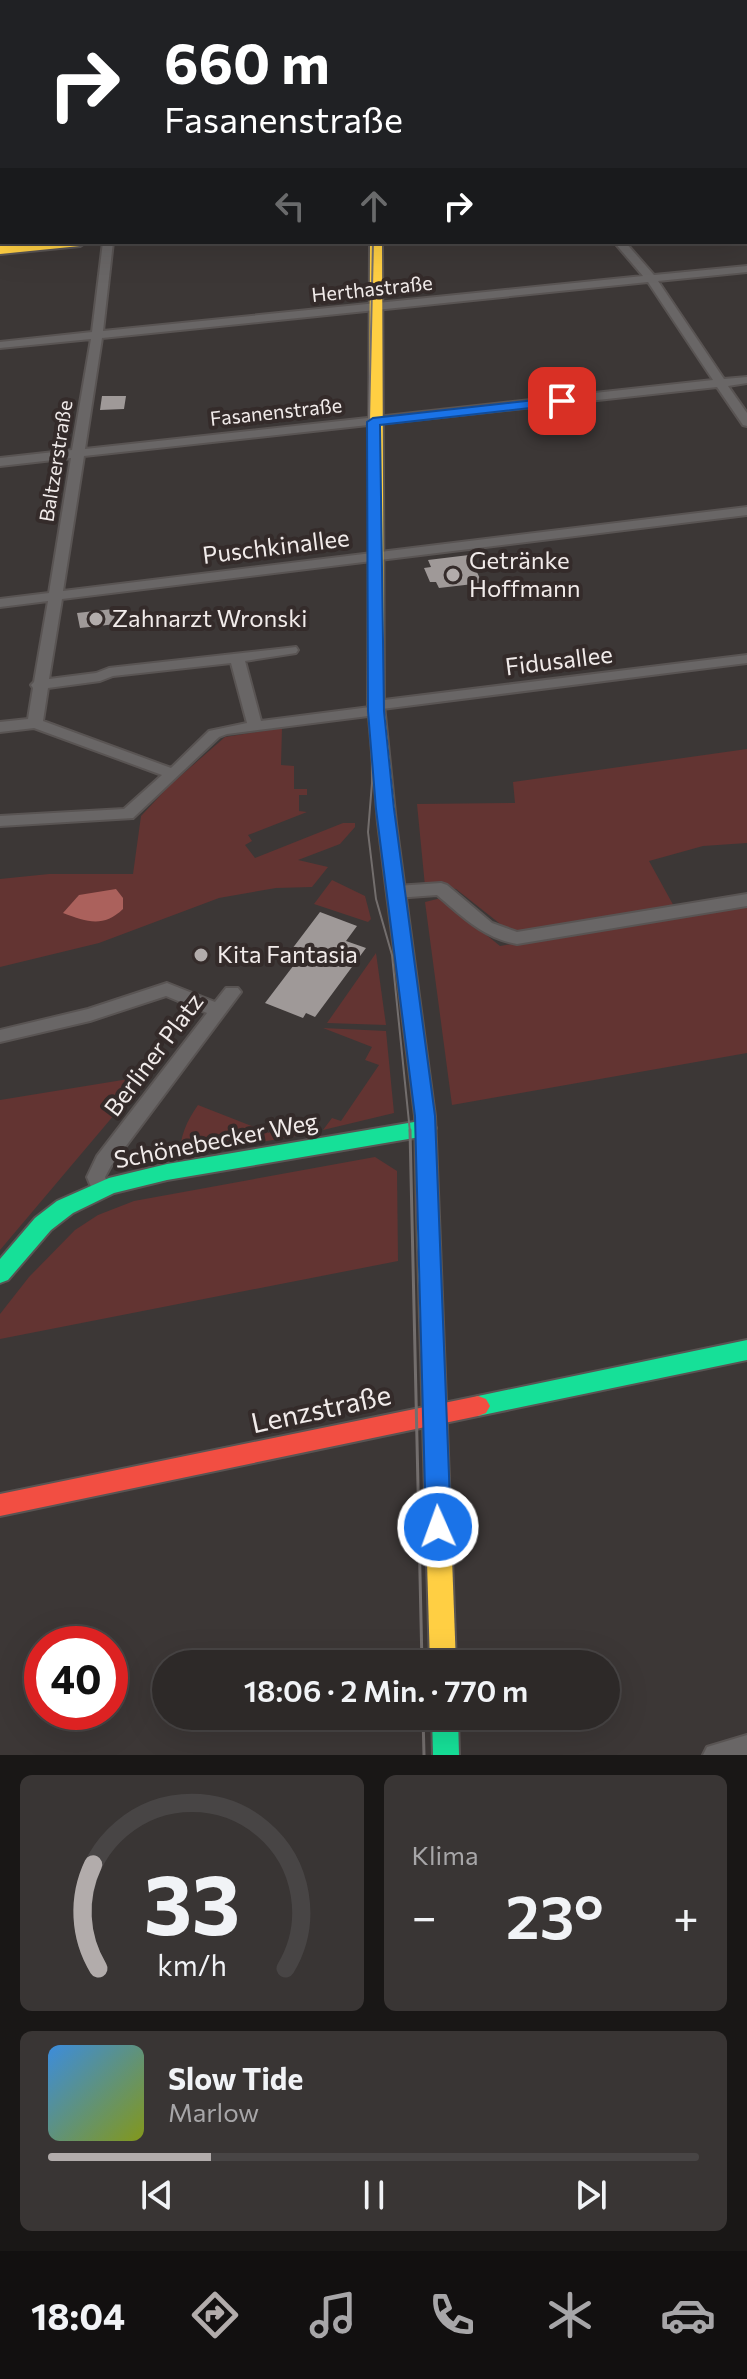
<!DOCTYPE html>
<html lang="de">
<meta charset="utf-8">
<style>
body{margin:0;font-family:Commissioner,sans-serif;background:#393534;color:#f1f3f6;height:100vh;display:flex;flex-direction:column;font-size:30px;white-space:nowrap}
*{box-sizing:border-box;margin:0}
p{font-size:26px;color:#a7a6a8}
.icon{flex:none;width:44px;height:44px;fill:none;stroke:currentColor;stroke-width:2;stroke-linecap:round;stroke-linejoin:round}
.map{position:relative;height:1755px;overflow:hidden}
.drawer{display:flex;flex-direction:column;gap:20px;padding:20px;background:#191716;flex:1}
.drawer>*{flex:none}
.hud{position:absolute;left:0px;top:0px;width:748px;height:244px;box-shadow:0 8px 32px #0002,0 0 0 2px #484545;background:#202124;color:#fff;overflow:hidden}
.speed{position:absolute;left:24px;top:1626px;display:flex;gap:16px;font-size:40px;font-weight:700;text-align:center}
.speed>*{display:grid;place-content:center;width:104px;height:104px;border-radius:50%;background:#2d2928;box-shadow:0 8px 32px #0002,0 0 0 2px #484545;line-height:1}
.speed .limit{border:12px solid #d22;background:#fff;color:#111}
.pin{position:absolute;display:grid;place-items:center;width:68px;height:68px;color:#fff;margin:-34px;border-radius:16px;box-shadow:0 4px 12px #0006}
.me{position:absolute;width:88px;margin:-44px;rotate:358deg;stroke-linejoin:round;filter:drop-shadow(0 0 6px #0008)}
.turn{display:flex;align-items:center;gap:28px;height:168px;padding:0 32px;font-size:36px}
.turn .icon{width:104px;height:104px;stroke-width:2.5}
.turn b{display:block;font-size:56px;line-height:68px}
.lanes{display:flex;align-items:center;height:76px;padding:0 32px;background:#0003;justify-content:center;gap:40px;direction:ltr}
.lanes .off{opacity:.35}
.big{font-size:60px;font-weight:600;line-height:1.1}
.drawer .widget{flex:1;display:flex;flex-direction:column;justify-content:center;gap:12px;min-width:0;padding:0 28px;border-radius:12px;background:#393534}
.drawer .dial{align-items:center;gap:0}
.dial svg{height:208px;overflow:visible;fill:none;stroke:#484545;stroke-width:7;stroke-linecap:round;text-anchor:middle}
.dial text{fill:#f1f3f6;stroke:none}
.song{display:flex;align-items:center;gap:24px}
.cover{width:96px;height:96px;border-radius:12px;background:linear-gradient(135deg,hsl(210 70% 55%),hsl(70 70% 35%))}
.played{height:8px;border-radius:4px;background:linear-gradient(90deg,#b2acab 25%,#484545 25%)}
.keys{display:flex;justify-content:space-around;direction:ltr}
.heat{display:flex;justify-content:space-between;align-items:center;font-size:44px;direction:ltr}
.drawer .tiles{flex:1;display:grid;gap:20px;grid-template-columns:1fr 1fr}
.widget:last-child{grid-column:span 2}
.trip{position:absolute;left:152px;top:1650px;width:468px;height:80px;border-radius:40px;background:#2d2928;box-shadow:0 8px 32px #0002,0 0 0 2px #484545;font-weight:600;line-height:80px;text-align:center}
.tabs{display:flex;height:128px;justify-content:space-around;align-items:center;background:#121010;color:#a7a6a8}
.tabs .icon{width:56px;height:56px}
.tabs .on{color:#b2acab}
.tabs b{font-size:36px;color:#f1f3f6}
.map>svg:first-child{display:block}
</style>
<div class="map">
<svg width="747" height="1755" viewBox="0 0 747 1755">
<rect width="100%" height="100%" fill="#3c3736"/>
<g fill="#633432">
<polygon points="282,728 281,765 294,766 294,789 307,789 307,795 299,795 299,811 307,812 248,835 252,841 245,845 255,858 343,823 355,823 355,827 340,844 298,860 328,867 312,887 276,888 219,898 99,943 0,967 0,879 49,874 133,874 141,816 169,786 225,737"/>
<polygon points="747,749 747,843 703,846 649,861 676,910 514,935 456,889 425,886 417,804 515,803 513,782"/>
<polygon points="332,880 365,896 371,919 368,922 314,904"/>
<polygon points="441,898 500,946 747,905 747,1053 452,1105 425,902"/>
<polygon points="376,953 386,1025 327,1023"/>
<polygon points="323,1028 386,1031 394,1113 323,1130 332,1118 341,1121 379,1065 365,1060 372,1047"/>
<polygon points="147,1076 0,1250 0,1100"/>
<path d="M 198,1105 L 269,1133 L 274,1127 L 296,1136 L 179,1156 C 181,1135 186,1122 198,1105 Z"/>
<polygon points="375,1157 397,1171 398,1261 0,1339 0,1314 29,1277 75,1230 98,1215 134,1201"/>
</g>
<path fill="#ab615c" d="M 116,889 L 123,898 L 123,909 C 103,928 87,922 63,913 L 79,895 Z"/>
<g fill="#9f9998">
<polygon points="102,396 126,396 124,409 100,410"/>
<polygon points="469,555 482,583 439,588 436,582 430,582 424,568 431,567 428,560"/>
<polygon points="113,609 116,624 80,628 77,613"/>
<polygon points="320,912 357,926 346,941 366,948 315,1017 306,1013 303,1018 265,1003 303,953 292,949"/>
</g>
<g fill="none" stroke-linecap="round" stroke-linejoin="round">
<defs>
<g id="street">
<polygon points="66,0 76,0 77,2 67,2"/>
<polygon points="204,0 214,0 215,2 205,2"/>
<polygon points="2,8 2,14 0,15 0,9"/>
<rect x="746" y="17" width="1" height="6"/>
<polygon points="2,74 2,80 0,81 0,75"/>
<rect x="746" y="99" width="1" height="6"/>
<rect x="0" y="167" width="2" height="6"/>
<rect x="746" y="185" width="1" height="6"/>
<path d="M 103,242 L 113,242 L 103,331 L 643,276 L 614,242 L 625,242 L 654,275 L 747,266 L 747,272 L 658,281 L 724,379 L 747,377 L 747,383 L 728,386 L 747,413 L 747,426 L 743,425 L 717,387 L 84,456 L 63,591 L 747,507 L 747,515 L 62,599 L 49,679 L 96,673 L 109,668 L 296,647 L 298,650 L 296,653 L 245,661 L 261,721 L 370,707 L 371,702 L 376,701 L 747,655 L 747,663 L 382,709 L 381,714 L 376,715 L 227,734 L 219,737 L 133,818 L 0,826 L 0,816 L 124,809 L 162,775 L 34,728 L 0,732 L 0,722 L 28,719 L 33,688 L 31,685 L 34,682 L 48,601 L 0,607 L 0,599 L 49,593 L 71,458 L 0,466 L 0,458 L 72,450 L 91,339 L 0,348 L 0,342 L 92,332 ZM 648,282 L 713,380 L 85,449 L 102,338 ZM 231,663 L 247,723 L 209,731 L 171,768 L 43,721 L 48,688 L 100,681 L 113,676 Z"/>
<path d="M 441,883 L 447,885 L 492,923 L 517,932 L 747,894 L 747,906 L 517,944 C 483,938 462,916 437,895 L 396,898 L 388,892 L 396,886 Z"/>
<polygon points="167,983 215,1002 226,988 238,988 241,992 111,1166 105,1177 110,1189 108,1194 101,1196 94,1194 87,1177 97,1156 207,1013 166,996 90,1021 0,1042 0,1030 88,1009"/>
<polygon points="747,1735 747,1755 703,1755 707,1747"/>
</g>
<g id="fast">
<polygon points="426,1120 433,1122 436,1128 433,1134 426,1136 167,1180 114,1193 73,1213 51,1230 8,1280 0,1283 0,1259 35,1218 57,1201 109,1178 167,1164"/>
<polygon points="747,1340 747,1360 478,1416 470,1413 466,1406 470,1399 478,1396"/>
<polygon points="432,1716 458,1716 459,1755 433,1755"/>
</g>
<g id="slow">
<polygon points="439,0 467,0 437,2"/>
<polygon points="45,242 86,242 80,246 0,254 0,246"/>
<polygon points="370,242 382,242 384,705 396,823 387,829 378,823 368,705"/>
<polygon points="428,1208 436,1211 439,1217 456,1664 430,1664 417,1217 420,1211"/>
</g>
<g id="jam">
<polygon points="336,0 347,0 349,2 338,2"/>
<polygon points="387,817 396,823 435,1116 439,1217 436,1223 428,1226 420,1223 417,1217 415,1116 378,823"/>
<polygon points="478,1396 486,1399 490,1406 486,1413 478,1416 0,1516 0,1494"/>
</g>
</defs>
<use href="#street" stroke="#595453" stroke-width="4"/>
<use href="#fast" stroke="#595453" stroke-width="4"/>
<use href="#slow" stroke="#595453" stroke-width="4"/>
<use href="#jam" stroke="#595453" stroke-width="4"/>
<use href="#street" fill="#696666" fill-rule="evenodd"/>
<use href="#fast" fill="#16e098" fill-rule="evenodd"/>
<use href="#slow" fill="#ffcf43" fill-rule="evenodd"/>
<use href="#jam" fill="#f24e42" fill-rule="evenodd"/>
<polyline stroke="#736e6d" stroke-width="2" points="373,242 369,422 372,783 368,832 376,899 392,955 410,1132"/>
<g stroke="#736e6d" stroke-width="3">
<polyline points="410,1130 422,1664"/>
<polyline points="423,1716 424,1755"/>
</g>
</g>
<polygon fill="#1a73e8" stroke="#114b97" stroke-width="2" points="562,397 568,401 566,404 380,425 384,711 394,809 435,1116 451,1527 447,1535 438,1539 430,1535 426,1527 415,1116 376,809 368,711 367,422 373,418"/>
<g fill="#b2acab" stroke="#342b2a" stroke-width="3">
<circle cx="453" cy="575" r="8"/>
<circle cx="96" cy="619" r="8"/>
<circle cx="201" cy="955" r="8"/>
</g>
<g text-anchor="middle" stroke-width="8" stroke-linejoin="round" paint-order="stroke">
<g font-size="20" fill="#f1ebea" stroke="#342b2a">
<text transform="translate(372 289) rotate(-6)" y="7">Herthastraße</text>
<text transform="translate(276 412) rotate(-6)" y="7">Fasanenstraße</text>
<text transform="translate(56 461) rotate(-81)" y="7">Baltzerstraße</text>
</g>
<g font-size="24" fill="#f1ebea" stroke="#342b2a">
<text transform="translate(276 547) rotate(-7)" y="8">Puschkinallee</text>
<text transform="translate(559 661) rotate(-7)" y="8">Fidusallee</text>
<text transform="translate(154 1055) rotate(-53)" y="8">Berliner Platz</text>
<text transform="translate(216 1141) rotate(-11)" y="8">Schönebecker Weg</text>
</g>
<g font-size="24" fill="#f1ebea" stroke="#342b2a" text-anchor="start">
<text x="469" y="569">Getränke<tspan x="469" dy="28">Hoffmann</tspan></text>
<text x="112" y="627">Zahnarzt Wronski</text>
<text x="217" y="963">Kita Fantasia</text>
</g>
<g font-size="28" fill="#f1ebea" stroke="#342b2a">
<text transform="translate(321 1409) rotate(-12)" y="10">Lenzstraße</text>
</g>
</g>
</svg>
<div class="speed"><div class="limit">40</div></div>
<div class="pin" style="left:562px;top:401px;background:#d93025"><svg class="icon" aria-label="arrive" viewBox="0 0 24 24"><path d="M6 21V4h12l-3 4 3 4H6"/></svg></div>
<svg class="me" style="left:438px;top:1527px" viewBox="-20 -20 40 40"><circle r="17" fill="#1a73e8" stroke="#fff" stroke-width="3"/><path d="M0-11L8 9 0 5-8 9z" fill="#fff"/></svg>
<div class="trip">18:06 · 2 Min. · 770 m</div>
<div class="hud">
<div class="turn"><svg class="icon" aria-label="right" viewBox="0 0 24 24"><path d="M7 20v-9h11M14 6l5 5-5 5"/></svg><div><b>660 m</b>Fasanenstraße</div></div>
<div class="lanes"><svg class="icon off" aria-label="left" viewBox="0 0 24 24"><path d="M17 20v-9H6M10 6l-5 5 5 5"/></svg><svg class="icon off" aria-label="ahead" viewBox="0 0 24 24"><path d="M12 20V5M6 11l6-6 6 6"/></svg><svg class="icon" aria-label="right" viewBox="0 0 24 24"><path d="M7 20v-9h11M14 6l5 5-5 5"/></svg></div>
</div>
</div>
<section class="drawer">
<div class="tiles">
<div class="widget dial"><svg viewBox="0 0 100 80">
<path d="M14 69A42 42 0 1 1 86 69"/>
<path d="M14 69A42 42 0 0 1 12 29" stroke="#b2acab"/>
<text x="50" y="56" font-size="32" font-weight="700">33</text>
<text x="50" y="72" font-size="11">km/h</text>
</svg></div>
<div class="widget"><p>Klima</p>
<div class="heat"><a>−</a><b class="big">23°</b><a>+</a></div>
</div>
<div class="widget">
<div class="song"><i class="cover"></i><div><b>Slow Tide</b><p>Marlow</p></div></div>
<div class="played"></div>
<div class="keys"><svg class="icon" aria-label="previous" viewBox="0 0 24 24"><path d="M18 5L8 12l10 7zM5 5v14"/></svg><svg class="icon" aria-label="pause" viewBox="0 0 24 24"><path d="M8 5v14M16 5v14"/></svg><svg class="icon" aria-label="next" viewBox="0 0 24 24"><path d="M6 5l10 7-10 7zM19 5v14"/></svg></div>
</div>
</div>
</section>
<nav class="tabs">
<b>18:04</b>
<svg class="icon on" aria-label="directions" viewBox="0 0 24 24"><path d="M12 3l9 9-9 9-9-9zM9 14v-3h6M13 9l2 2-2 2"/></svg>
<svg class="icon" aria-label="music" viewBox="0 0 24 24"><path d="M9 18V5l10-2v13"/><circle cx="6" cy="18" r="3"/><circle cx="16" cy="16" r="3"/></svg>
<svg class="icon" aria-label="phone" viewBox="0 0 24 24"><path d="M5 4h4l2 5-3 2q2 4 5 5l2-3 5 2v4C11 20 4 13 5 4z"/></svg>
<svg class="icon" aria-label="climate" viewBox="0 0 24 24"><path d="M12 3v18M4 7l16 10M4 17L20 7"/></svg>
<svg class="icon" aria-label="car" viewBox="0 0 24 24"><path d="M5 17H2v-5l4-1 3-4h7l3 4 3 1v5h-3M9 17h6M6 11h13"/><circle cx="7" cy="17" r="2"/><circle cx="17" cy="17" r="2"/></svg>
</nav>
